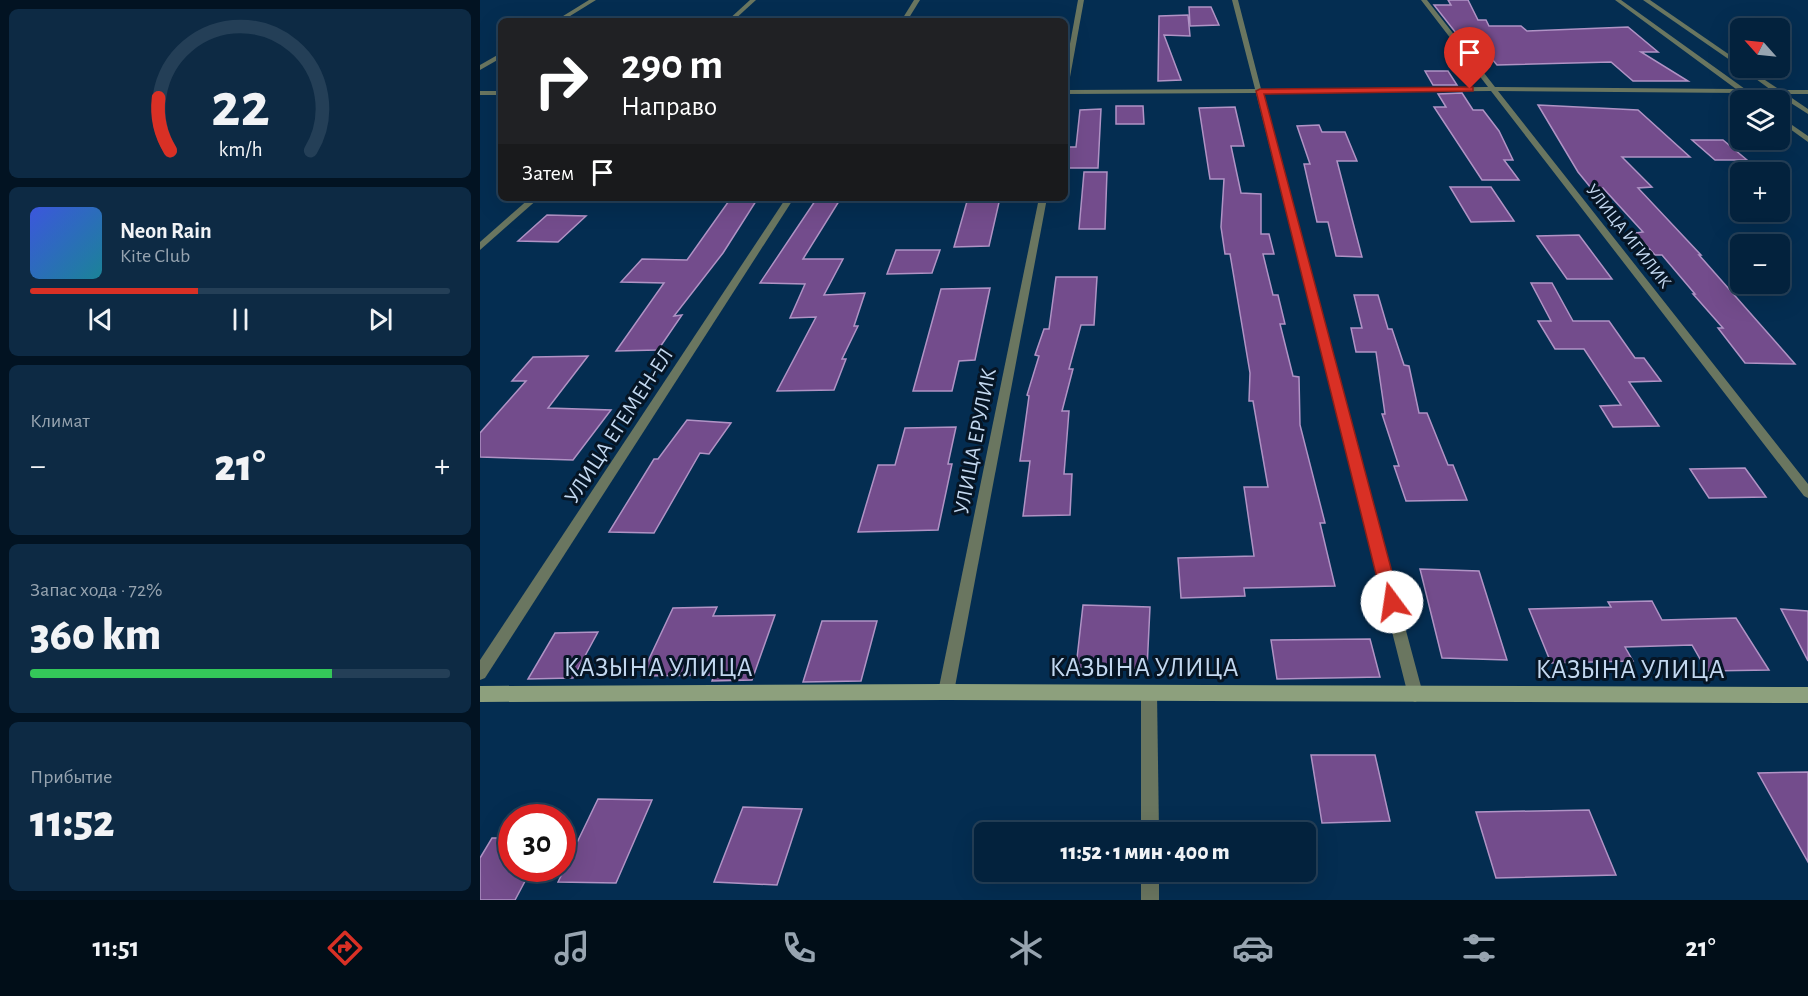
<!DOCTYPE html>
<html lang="ru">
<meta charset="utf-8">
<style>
body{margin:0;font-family:"Alegreya Sans",sans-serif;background:#0d2a44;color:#f1f3f6;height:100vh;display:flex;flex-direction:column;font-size:22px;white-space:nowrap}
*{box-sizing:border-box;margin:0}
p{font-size:20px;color:#97a4b0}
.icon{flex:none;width:33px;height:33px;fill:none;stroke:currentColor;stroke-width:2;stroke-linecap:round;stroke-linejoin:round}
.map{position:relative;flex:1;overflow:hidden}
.sheet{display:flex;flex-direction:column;gap:9px;padding:9px;background:#021322;width:480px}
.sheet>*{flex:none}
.top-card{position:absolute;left:18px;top:18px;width:570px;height:183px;border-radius:9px;box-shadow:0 6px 24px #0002,0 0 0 2px #243f57;background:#202124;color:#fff;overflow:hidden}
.needle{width:39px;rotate:297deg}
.buttons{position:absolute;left:1250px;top:18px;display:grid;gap:12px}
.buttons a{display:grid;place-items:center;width:60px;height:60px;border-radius:9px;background:#03223d;box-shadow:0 6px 24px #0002,0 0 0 2px #243f57;font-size:30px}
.speed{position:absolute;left:18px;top:804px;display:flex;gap:12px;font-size:30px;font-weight:700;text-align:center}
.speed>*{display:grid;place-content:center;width:78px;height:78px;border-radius:50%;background:#03223d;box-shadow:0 6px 24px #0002,0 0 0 2px #243f57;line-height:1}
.speed .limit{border:9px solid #d22;background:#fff;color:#111}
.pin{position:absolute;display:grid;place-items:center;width:51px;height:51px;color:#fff;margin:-62px -26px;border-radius:50% 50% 50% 0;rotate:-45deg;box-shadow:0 0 6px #0007}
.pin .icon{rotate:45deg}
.me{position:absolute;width:66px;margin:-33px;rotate:346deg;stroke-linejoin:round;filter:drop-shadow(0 0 4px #0008)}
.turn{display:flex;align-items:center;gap:21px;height:126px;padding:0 24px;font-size:27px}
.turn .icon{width:78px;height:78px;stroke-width:2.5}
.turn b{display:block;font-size:42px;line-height:51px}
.then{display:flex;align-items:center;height:57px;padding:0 24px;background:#0003;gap:12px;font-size:22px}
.big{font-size:45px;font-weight:800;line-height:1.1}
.sheet .widget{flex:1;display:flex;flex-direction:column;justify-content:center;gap:9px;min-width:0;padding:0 21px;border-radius:9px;background:#0d2a44}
.sheet .dial{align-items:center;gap:0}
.dial svg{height:156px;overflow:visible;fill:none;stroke:#243f57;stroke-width:7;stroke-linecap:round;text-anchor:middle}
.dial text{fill:#f1f3f6;stroke:none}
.song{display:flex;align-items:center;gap:18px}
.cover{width:72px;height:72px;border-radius:9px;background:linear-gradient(135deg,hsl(230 70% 55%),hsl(190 70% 35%))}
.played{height:6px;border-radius:3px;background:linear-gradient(90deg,#d93025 40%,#243f57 40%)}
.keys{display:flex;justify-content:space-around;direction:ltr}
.heat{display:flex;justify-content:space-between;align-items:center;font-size:33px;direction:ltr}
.charge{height:9px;border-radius:4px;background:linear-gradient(90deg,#34c759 72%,#243f57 0)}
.trip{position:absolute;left:494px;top:822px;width:342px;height:60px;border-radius:9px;background:#03223d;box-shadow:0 6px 24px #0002,0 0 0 2px #243f57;font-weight:800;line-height:60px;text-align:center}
.dock{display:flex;height:96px;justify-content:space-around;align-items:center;background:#010e18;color:#97a4b0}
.dock .icon{width:42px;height:42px}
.dock .active{color:#d93025}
.dock b{font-size:27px;color:#f1f3f6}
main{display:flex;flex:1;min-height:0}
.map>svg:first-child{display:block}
</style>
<main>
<section class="sheet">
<div class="widget dial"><svg viewBox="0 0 100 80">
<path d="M14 69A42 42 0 1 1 86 69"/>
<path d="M14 69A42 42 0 0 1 8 42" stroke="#d93025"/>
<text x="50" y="56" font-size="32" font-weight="700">22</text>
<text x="50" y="72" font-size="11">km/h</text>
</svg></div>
<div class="widget">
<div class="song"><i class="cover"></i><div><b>Neon Rain</b><p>Kite Club</p></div></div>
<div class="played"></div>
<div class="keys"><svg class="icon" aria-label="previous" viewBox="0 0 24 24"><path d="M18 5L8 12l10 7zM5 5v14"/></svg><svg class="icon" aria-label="pause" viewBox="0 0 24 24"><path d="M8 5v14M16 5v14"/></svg><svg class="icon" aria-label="next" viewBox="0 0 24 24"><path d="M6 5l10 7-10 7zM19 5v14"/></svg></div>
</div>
<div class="widget"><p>Климат</p>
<div class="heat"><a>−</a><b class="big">21°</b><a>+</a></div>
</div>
<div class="widget"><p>Запас хода · 72%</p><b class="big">360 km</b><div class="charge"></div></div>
<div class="widget"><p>Прибытие</p><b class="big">11:52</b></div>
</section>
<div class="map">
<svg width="1328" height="900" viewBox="0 0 1328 900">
<rect width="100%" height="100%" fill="#042d51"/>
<g fill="#734c8c" stroke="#b093c5" stroke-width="1.5">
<polygon points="968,0 988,0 998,20 1006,20 1009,26 1041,26 1047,31 1148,27 1178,52 1161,52 1208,81 1153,81 1131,62 1017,65 1002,47 987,47 954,5 971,5"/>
<polygon points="709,7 731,7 739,25 710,26"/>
<polygon points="708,15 710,36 684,35 701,80 678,81 679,16"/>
<polygon points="945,71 968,71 977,85 953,85"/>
<polygon points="982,93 993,110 1003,110 1019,131 1033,160 1024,160 1039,180 1002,180 954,107 966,107 958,94"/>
<polygon points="1058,105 1158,110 1210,157 1142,157 1172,187 1158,188 1221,255 1219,255 1315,364 1265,363 1238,328 1243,328 1213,294 1215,294 1182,255 1175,255 1155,233 1163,232 1123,188 1111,188 1098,172"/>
<polygon points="636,106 663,106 664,124 636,124"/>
<polygon points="755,107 764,146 751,146 761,193 781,194 781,234 789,234 794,254 783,254 793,295 798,295 805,324 800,324 813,376 819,377 820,425 845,523 840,523 855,586 764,588 765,596 701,598 698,558 774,556 764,487 788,487 773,401 769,401 770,373 750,254 745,254 741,227 744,179 730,179 719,108"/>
<polygon points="621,109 618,168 585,168 586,147 596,147 600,110"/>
<polygon points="839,125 842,132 865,132 877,161 857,161 882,257 856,256 848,222 837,222 824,164 830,164 817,126"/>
<polygon points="1212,140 1243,140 1267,160 1235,160"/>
<polygon points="604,172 627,172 625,229 599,229"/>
<polygon points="970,187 1011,187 1034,221 991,222"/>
<polygon points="251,198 278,198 243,253 194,316 202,315 178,350 136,351 184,283 141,282 162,259 207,260"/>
<polygon points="337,198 361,198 323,259 363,259 344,295 385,293 374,326 378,326 362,359 366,359 354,390 297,391 336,317 310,318 325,284 280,283"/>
<polygon points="488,198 520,198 509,246 474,247"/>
<polygon points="67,215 106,216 78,242 38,241"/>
<polygon points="1099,235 1132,279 1087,279 1057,236"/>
<polygon points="416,250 460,250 452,273 407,274"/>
<polygon points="576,277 617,277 614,325 601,325 589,369 593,369 582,411 589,411 584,474 592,474 590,515 543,516 550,461 540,461 549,396 547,395 559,356 555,355 564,329 569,329"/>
<polygon points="1051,283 1072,283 1093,321 1129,321 1155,358 1164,358 1181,381 1149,382 1179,426 1133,427 1120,406 1141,405 1104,349 1075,349 1058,321 1071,321"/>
<polygon points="510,288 495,360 479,361 472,391 433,391 461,289"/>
<polygon points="874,295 898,295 908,329 912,329 924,365 929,366 939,413 947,413 968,465 973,465 987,500 926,501 914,466 919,466 902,414 905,414 896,352 876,352 871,328 882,328"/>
<polygon points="108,356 68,408 131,410 93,460 0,457 0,433 46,381 32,381 53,357"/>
<polygon points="207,420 251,423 229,454 220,453 174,533 129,532 174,459 178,459"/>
<polygon points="476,427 468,464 472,464 458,530 378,532 398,465 415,465 425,428"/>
<polygon points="1265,468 1286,497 1229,498 1210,469"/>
<polygon points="940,569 999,571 1027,660 962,658"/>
<polygon points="1172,601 1182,620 1256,618 1289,670 1227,671 1212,645 1145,647 1153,661 1071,663 1049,609 1131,607 1128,602"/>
<polygon points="603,605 670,607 667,669 596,667"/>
<polygon points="237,607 233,616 295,615 272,680 232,681 234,675 161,676 193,608"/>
<polygon points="1301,609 1328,611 1328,661"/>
<polygon points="342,621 397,621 381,681 323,682"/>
<polygon points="118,632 93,678 48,679 75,633"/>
<polygon points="890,639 900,677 797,679 791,640"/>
<polygon points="831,755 895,755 910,821 842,823"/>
<polygon points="1328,772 1328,862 1278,773"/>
<polygon points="118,799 172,800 136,883 78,882"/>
<polygon points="263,807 322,809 297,885 234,882"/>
<polygon points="1109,810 1136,875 1016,878 996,812"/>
<polygon points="12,838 32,838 32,868 52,868 35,900 0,900 0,858"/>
</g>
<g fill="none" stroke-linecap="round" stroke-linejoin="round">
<g fill="#6a7660" fill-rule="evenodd">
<polygon points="109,0 116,0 82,21 75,21"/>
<polygon points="270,0 276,0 253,21 247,21"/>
<polygon points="434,0 440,0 427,21 421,21"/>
<polygon points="598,0 604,0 588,88 585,90 585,71"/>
<polygon points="752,0 758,0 781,89 1008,87 941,0 947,0 1015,87 1256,89 1135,0 1141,0 1265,89 1291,90 1261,68 1267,68 1300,90 1328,90 1328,94 1306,94 1328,109 1328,114 1297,94 1270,93 1278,100 1271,100 1262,93 1018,91 1328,484 1328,498 1324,496 1011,91 782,93 943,694 941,699 935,702 929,699 776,93 585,94 585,90 775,89"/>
<polygon points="1163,0 1170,0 1260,62 1260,67"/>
<polygon points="21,53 21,58 0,70 0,65"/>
<rect x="0" y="91" width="21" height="4"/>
<polygon points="1299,116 1328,136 1328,142 1299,121"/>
<polygon points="50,198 59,198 0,250 0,242"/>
<polygon points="306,198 314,198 5,678 0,680 0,660"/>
<polygon points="559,198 567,198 474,692 472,697 466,700 460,697 458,692"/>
<polygon points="669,685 675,688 677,693 679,832 661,832 661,693 663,688"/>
<rect x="661" y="872" width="18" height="28"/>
</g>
<polygon fill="#8da07d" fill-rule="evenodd" points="466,684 1328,687 1328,703 466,700 0,702 0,686"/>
</g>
<polygon fill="#d93025" stroke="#8d1f18" stroke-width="1.5" points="990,87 993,87 993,91 784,94 920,602 917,607 912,609 906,607 903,602 776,91 780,89"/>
<g text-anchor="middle" stroke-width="6" stroke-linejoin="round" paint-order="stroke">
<g font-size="18" fill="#c3d8f0" stroke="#061525">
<text transform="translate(1149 236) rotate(52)" y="6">УЛИЦА ИГИЛИК</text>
</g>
<g font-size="22" fill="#c3d8f0" stroke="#061525">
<text transform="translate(138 425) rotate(-57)" y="8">УЛИЦА ЕГЕМЕН-ЕЛ</text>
<text transform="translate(494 441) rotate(-79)" y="8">УЛИЦА ЕРУЛИК</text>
</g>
<g font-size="27" fill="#c3d8f0" stroke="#061525">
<text x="178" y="676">КАЗЫНА УЛИЦА</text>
<text x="664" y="676">КАЗЫНА УЛИЦА</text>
<text x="1150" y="678">КАЗЫНА УЛИЦА</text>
</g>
</g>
</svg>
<div class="buttons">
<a><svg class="needle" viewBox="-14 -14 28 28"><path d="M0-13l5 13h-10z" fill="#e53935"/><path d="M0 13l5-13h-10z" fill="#97a4b0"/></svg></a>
<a><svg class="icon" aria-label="layers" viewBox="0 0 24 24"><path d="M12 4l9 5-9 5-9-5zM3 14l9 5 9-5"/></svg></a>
<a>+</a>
<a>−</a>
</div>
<div class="speed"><div class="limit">30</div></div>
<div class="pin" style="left:990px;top:89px;background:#d93025"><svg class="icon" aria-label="arrive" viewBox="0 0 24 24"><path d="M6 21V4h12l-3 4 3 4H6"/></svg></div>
<svg class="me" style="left:912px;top:602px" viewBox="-20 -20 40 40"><circle r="19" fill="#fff"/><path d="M0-13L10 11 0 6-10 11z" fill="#d93025"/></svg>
<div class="trip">11:52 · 1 мин · 400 m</div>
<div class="top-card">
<div class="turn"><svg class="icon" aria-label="right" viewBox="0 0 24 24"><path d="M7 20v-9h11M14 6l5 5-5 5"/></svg><div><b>290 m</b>Направо</div></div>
<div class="then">Затем<svg class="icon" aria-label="arrive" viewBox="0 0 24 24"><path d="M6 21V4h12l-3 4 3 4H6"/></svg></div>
</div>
</div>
</main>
<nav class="dock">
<b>11:51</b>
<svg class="icon active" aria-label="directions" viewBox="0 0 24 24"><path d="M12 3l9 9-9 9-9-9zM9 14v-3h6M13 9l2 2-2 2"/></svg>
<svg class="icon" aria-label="music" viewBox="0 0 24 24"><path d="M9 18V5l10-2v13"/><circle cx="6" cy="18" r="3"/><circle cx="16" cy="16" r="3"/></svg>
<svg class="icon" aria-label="phone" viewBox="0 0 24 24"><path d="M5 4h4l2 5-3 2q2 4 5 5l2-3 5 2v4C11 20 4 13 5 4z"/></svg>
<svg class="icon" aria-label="climate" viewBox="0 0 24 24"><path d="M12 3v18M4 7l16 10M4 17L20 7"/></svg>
<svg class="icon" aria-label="car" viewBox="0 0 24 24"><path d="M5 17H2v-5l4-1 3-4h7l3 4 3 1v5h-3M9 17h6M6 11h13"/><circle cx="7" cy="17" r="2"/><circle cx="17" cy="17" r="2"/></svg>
<svg class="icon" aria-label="filters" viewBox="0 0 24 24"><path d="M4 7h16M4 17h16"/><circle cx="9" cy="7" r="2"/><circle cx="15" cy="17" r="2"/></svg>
<b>21°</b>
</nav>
